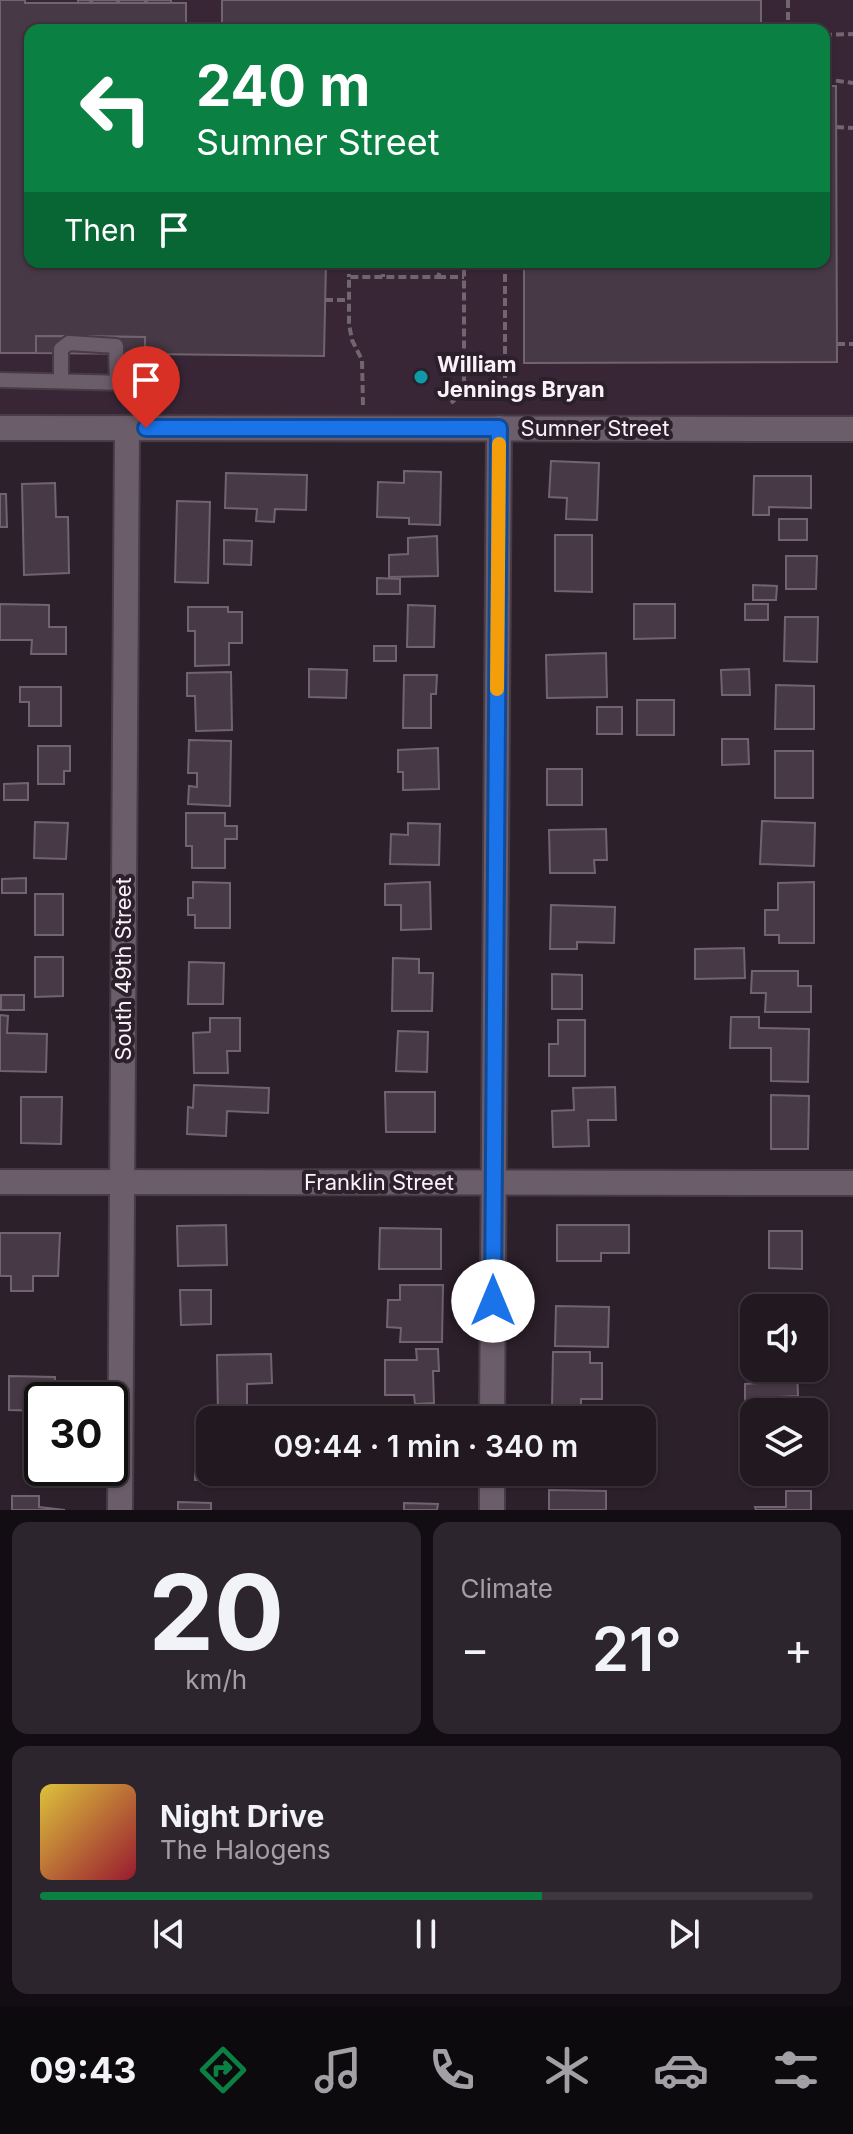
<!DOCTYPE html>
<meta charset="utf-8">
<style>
body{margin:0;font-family:Inter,sans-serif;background:#2d252d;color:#f1f3f6;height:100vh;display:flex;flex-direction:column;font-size:30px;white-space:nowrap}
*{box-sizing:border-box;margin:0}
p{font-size:26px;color:#a2a0a5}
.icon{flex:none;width:44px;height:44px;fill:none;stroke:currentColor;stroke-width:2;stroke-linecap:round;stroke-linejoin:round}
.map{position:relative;height:1510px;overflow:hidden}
.panel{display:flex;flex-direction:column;gap:12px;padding:12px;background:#120d12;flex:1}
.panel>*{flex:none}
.banner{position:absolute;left:24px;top:24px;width:806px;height:244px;border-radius:16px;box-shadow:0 2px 6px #0004,0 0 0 2px #3e373e;background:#0b8043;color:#fff;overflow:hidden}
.controls{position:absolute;left:740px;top:1294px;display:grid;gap:16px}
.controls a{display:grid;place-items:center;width:88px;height:88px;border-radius:16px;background:#211820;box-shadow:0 2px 6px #0004,0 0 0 2px #3e373e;font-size:40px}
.speed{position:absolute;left:24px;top:1382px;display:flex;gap:16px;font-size:40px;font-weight:700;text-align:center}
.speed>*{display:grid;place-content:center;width:104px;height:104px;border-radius:50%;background:#211820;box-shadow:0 2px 6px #0004,0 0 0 2px #3e373e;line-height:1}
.speed .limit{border:4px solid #111;border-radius:12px;background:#fff;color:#111}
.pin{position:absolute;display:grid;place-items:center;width:68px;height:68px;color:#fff;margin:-82px -34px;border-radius:50% 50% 50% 0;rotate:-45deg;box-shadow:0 0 8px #0007}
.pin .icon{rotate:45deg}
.me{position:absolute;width:88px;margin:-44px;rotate:0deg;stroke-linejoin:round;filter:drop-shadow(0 0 6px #0008)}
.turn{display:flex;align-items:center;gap:28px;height:168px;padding:0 40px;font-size:36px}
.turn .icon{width:104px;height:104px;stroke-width:2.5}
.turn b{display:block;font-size:56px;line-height:68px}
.then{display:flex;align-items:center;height:76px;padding:0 40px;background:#0003;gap:16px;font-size:30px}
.big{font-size:60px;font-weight:600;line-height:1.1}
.panel .widget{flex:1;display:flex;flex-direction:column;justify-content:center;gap:12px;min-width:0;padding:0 28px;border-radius:16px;background:#2d252d}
.panel .dial{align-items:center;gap:0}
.dial b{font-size:104px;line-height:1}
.song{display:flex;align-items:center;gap:24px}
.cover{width:96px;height:96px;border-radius:12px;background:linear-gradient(135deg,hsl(50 70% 55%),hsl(350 70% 35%))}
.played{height:8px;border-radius:4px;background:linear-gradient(90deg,#0b8043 65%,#3e373e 65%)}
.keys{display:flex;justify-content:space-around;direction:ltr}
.heat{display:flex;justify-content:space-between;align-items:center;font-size:44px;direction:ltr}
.panel .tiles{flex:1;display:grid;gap:12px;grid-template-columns:1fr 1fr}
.widget:last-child{grid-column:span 2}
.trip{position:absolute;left:196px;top:1406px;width:460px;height:80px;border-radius:16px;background:#211820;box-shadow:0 2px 6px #0004,0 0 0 2px #3e373e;font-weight:600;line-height:80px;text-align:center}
.menu{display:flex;height:128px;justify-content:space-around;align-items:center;background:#0d0a0d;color:#a2a0a5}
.menu .icon{width:56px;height:56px}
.menu .active{color:#0b8043}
.menu b{font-size:36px;color:#f1f3f6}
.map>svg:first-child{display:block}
</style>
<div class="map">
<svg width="853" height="1510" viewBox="0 0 853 1510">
<rect width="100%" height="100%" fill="#2c202b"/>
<path fill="#382637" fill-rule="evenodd" d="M 0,0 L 853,0 L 853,429 L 0,428 ZM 30,30 L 824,30 L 824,262 L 30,262 Z"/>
<g fill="#473946" stroke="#726370" stroke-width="2">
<polygon points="0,0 25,0 25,3 186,3 186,30 30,30 30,262 326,262 324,356 145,354 145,337 66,336 36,336 36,353 0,353"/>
<rect x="78" y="0" width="93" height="3"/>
<rect x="222" y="0" width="539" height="30"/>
<polygon points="824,86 836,86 837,362 524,363 524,262 824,262"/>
<polygon points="36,336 145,337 145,354 36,353"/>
<polygon points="551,461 599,463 597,520 566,519 567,498 549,497"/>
<polygon points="404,471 441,472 440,525 409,524 409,518 377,517 378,482 404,483"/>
<polygon points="226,473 307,475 306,510 275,509 274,522 256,521 257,509 225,508"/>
<polygon points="754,476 811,476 811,508 769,507 769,515 753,515"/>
<polygon points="55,483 56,517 68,517 69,573 24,575 22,484"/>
<polygon points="0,494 6,494 7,527 0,527"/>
<polygon points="177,501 210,502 208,583 175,582"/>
<rect x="779" y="519" width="28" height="21"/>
<polygon points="555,535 592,535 592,592 555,591"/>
<polygon points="437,536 438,576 389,577 389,555 408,554 408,538"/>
<polygon points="224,540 252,541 251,565 224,564"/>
<polygon points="786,556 817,556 816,589 786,589"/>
<polygon points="377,578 400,579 400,594 377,594"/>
<polygon points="753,585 777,586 776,600 753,600"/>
<polygon points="0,604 49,605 49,627 66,627 66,654 31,654 32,640 0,640"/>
<polygon points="634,604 675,604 675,638 634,639"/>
<rect x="745" y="604" width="23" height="16"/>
<polygon points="408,605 435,606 434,647 407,647"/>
<polygon points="188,607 228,607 228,612 242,612 242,643 229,643 229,665 195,666 195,631 188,631"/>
<polygon points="785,617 818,617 817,662 784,661"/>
<rect x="374" y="646" width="22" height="15"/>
<polygon points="606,653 607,697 547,698 546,655"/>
<polygon points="309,669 347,670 346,698 309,697"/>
<polygon points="749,669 750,695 722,695 721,670"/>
<polygon points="231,672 232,730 196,731 195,696 187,696 187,673"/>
<polygon points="404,675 437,675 436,694 431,694 431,728 403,728"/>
<polygon points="776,685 814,686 814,729 775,729"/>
<polygon points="20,687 61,687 61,726 29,726 29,702 20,702"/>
<rect x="637" y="700" width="37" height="35"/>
<rect x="597" y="707" width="25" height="27"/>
<polygon points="722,739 748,739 749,764 722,765"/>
<polygon points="189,740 231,741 230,806 188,804 189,786 197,787 197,773 188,773"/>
<polygon points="38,746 70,746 70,771 64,771 64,784 38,784"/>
<polygon points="438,748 439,789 403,790 403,772 398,772 398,750"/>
<rect x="775" y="751" width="38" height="47"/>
<rect x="547" y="769" width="35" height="36"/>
<polygon points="28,783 28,800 4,800 4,784"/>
<polygon points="186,813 225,813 225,826 237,826 237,839 225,839 225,868 192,868 192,846 186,846"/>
<polygon points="762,821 815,823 814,866 760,864"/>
<polygon points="35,822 68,823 66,859 34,858"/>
<polygon points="408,823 440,824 439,865 390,864 391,834 408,835"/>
<polygon points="606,829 607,860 594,860 595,873 550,873 549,830"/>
<polygon points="26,878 26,893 2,893 2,879"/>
<polygon points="193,882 230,883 230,928 195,928 195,915 188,915 188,898 193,898"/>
<polygon points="430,882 431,929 401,930 401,905 385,905 385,884"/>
<polygon points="814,882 814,943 779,943 779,935 765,935 765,910 778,910 778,883"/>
<rect x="35" y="894" width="28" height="41"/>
<polygon points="551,905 615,907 614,943 577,942 577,949 550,949"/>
<polygon points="744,948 745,978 695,979 695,949"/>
<polygon points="35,957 63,957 63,996 35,997"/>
<polygon points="393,958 419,959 419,973 433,973 432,1011 392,1011"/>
<polygon points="189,962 224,963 223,1004 188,1004"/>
<polygon points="752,971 798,971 798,986 811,986 811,1012 765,1012 766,993 751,993"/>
<polygon points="552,974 582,975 582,1009 552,1009"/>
<rect x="1" y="995" width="23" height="15"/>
<polygon points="0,1015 8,1016 7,1033 47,1034 46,1072 0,1071"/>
<polygon points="731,1017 759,1017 759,1028 809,1029 808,1082 771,1081 771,1048 730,1048"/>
<polygon points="210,1018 240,1018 240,1051 227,1051 228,1073 194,1073 193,1033 210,1032"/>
<polygon points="558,1020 585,1020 585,1076 549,1076 549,1044 558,1044"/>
<polygon points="398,1031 428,1032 427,1072 396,1071"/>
<polygon points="194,1085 269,1088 268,1113 227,1111 226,1136 187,1134 188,1107 193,1108"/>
<polygon points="615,1087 616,1120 588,1120 589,1146 553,1147 552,1111 574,1110 573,1088"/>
<polygon points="385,1092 435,1092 435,1132 386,1132"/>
<polygon points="771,1095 809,1096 808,1149 771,1149"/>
<polygon points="21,1097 62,1097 61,1144 21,1143"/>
<polygon points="226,1225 227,1265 178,1266 177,1226"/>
<polygon points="557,1225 629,1225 629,1253 601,1253 601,1261 557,1261"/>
<polygon points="380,1228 441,1229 441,1269 379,1269"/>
<polygon points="769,1231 802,1231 802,1269 769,1268"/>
<polygon points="0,1233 60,1233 58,1276 33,1276 33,1291 11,1291 11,1276 0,1276"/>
<polygon points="400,1285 443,1285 442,1342 400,1342 401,1328 387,1327 388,1300 400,1300"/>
<polygon points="180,1290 211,1290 211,1324 181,1325"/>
<rect x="767" y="1298" width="31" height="10"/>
<polygon points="556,1306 609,1307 608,1347 555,1346"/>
<polygon points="416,1349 438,1349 439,1371 433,1371 434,1403 415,1404 414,1395 385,1395 385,1360 417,1360"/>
<polygon points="553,1352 590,1352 590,1363 602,1363 602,1399 581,1399 581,1409 552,1408"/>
<polygon points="271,1354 272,1383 247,1384 247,1413 218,1414 217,1355"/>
<polygon points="757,1368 797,1368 798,1396 779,1397 779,1412 757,1412 757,1404 745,1404 745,1384 757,1383"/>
<polygon points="9,1376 55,1377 54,1400 42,1400 42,1411 9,1410"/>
<polygon points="25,1425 42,1425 42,1468 60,1468 60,1479 24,1478"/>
<polygon points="195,1450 210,1451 210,1472 249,1472 249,1481 195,1480"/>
<polygon points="395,1472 435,1472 436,1484 395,1485"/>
<rect x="556" y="1472" width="44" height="9"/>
<polygon points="549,1490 606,1491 606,1510 549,1510"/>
<polygon points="786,1491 811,1491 811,1510 756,1510 755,1507 786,1507"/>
<polygon points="12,1496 39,1496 39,1507 65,1510 12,1510"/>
<polygon points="178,1502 211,1503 211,1510 178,1510"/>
<polygon points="404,1503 438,1504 437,1510 404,1510"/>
</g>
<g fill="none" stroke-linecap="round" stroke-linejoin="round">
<defs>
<g id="service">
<path d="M 0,380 L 129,383 C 147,394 145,409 146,428"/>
<polyline points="61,381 61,349 69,343 116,346 117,381"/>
</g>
<g id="minor">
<polyline points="0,1182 853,1183"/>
<polyline points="492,1420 499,428"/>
<polyline points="120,1510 127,428"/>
<polyline points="492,1510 492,1472"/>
</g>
<polyline id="tertiary" points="0,428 853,429"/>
</defs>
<use href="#service" stroke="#473c46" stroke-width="18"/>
<use href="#minor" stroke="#473c46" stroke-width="28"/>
<use href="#tertiary" stroke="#473c46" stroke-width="28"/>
<g stroke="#716670" stroke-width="4" stroke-dasharray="8 4" stroke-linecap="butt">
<polyline points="91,0 91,3"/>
<polyline points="118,0 118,3"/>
<polyline points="146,0 146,3"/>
<polyline points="788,0 788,30"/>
<polyline points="824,35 853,34"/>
<polyline points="824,79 853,83"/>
<polyline points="836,127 853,128"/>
<polyline points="348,262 349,277"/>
<polyline points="383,262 383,277"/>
<polyline points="505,262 505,391 513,403"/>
<polyline points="438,277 464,277"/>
<polyline points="325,300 349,300"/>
<polyline points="837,344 853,344"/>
<polyline points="451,403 461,395 464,388 464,262"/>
<polyline points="363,405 362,360 352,340 349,324 349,277 438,277 443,262"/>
</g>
<use href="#service" stroke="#6c5d6b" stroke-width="14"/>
<use href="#minor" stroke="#6c5d6b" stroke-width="24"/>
<use href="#tertiary" stroke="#6c5d6b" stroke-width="24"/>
</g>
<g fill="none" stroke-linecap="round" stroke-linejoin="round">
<defs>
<polyline id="route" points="146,428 499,428 493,1301"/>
</defs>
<use href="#route" stroke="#114b97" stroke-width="20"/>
<use href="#route" stroke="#1a73e8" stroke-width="14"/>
<polyline stroke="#f59e0b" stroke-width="14" points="497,689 499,444"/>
</g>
<circle fill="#0f9aa8" stroke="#2c202b" stroke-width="3" cx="421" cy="377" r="8"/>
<g text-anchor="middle" stroke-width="8" stroke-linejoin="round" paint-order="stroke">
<g font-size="22" font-weight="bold" fill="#faf1f9" stroke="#2c202b" text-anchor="start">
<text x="437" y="372">William<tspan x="437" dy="25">Jennings Bryan</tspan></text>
</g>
<g font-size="22" fill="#faf1f9" stroke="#2c202b">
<text x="595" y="436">Sumner Street</text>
<text transform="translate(123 969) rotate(-90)" y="8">South 49th Street</text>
<text x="379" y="1190">Franklin Street</text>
</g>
</g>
</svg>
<div class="controls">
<a><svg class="icon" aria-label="sound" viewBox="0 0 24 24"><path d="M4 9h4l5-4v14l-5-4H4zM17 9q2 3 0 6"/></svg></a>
<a><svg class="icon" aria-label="layers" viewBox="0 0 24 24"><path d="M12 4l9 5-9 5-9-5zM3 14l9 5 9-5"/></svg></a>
</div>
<div class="speed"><div class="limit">30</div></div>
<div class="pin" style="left:146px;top:428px;background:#d93025"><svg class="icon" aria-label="arrive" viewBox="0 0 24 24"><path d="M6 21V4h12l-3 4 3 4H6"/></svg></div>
<svg class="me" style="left:493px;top:1301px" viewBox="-20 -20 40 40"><circle r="19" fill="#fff"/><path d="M0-13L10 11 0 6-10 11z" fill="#1a73e8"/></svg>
<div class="trip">09:44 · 1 min · 340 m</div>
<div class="banner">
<div class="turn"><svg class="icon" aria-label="left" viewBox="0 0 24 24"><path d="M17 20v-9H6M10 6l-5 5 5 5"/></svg><div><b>240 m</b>Sumner Street</div></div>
<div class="then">Then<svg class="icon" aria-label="arrive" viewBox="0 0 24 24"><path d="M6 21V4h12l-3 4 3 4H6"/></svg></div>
</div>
</div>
<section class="panel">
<div class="tiles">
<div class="widget dial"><b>20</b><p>km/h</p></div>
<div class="widget"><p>Climate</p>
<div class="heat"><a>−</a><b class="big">21°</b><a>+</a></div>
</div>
<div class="widget">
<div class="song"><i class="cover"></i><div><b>Night Drive</b><p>The Halogens</p></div></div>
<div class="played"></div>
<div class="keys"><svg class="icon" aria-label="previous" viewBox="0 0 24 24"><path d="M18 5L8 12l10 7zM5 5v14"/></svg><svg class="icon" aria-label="pause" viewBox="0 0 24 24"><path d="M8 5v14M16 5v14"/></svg><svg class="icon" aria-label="next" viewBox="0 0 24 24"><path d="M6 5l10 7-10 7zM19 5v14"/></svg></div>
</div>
</div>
</section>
<nav class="menu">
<b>09:43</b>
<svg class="icon active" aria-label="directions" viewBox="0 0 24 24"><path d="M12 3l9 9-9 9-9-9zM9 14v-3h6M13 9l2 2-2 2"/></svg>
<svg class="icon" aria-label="music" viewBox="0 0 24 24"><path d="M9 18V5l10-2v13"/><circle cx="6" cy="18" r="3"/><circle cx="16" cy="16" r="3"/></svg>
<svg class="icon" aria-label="phone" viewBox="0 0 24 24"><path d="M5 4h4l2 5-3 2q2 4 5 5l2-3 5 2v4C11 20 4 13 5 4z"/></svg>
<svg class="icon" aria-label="climate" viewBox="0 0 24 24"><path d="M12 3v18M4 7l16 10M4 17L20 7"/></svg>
<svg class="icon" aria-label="car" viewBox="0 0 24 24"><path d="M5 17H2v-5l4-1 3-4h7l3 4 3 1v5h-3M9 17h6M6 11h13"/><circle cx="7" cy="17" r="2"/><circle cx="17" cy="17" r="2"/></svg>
<svg class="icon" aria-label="filters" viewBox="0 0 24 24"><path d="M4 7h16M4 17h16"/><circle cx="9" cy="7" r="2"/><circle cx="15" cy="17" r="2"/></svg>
</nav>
